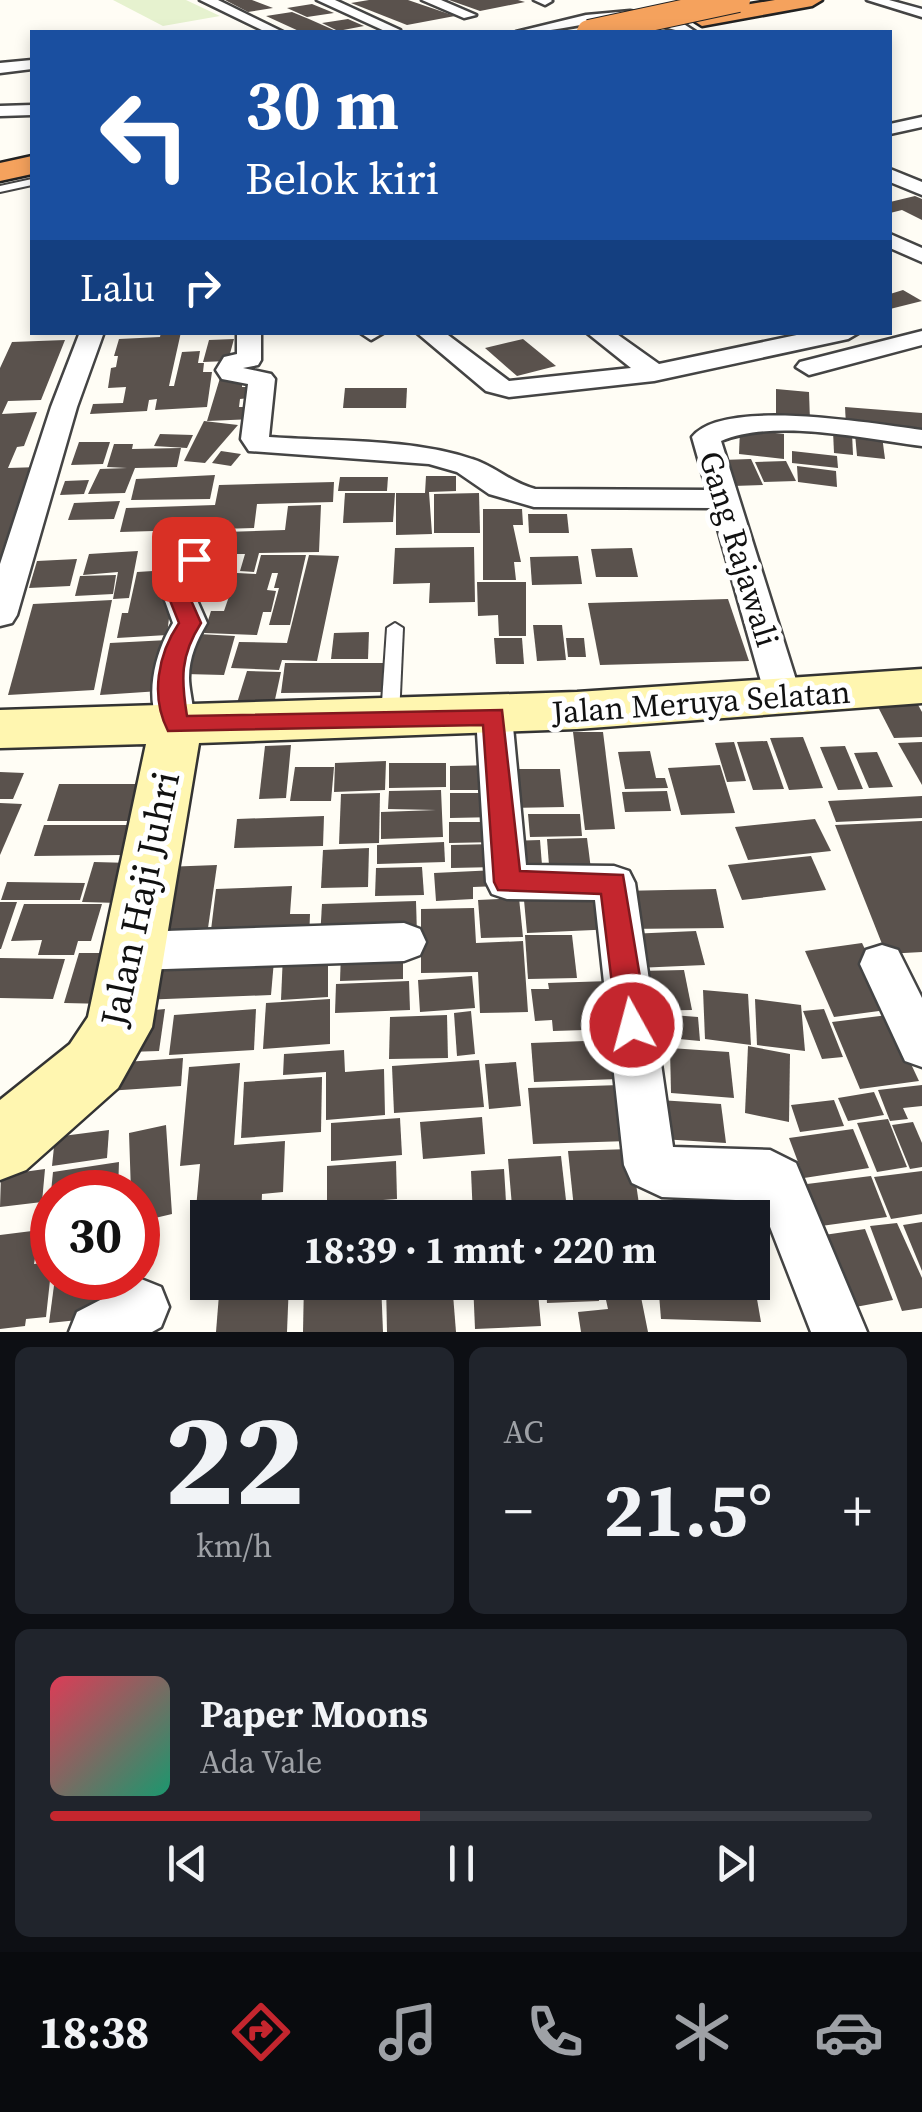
<!DOCTYPE html>
<html lang="id">
<meta charset="utf-8">
<style>
body{margin:0;font-family:"Source Serif 4",serif;background:#20242c;color:#f1f3f6;height:100vh;display:flex;flex-direction:column;font-size:38px;white-space:nowrap}
*{box-sizing:border-box;margin:0}
p{font-size:32px;color:#9ea1a6}
.icon{flex:none;width:55px;height:55px;fill:none;stroke:currentColor;stroke-width:2;stroke-linecap:round;stroke-linejoin:round}
.map{position:relative;height:1332px;overflow:hidden}
.panel{display:flex;flex-direction:column;gap:15px;padding:15px;background:#0d0f14;flex:1}
.panel>*{flex:none}
.banner{position:absolute;left:30px;top:30px;width:862px;height:305px;border-radius:0px;box-shadow:0 5px 15px #0003;background:#1a4fa0;color:#fff;overflow:hidden}
.speed{position:absolute;left:30px;top:1170px;display:flex;gap:20px;font-size:50px;font-weight:700;text-align:center}
.speed>*{display:grid;place-content:center;width:130px;height:130px;border-radius:50%;background:#171b24;box-shadow:0 5px 15px #0003;line-height:1}
.speed .limit{border:15px solid #d22;background:#fff;color:#111}
.pin{position:absolute;display:grid;place-items:center;width:85px;height:85px;color:#fff;margin:-42px;border-radius:20px;box-shadow:0 5px 15px #0006}
.me{position:absolute;width:110px;margin:-55px;rotate:353deg;stroke-linejoin:round;filter:drop-shadow(0 0 8px #0008)}
.turn{display:flex;align-items:center;gap:35px;height:210px;padding:0 50px;font-size:45px}
.turn .icon{width:130px;height:130px;stroke-width:2.5}
.turn b{display:block;font-size:70px;line-height:85px}
.then{display:flex;align-items:center;height:95px;padding:0 50px;background:#0003;gap:20px;font-size:38px}
.big{font-size:75px;font-weight:700;line-height:1.1}
.panel .card{flex:1;display:flex;flex-direction:column;justify-content:center;gap:15px;min-width:0;padding:0 35px;border-radius:15px;background:#20242c}
.panel .dial{align-items:center;gap:0}
.dial b{font-size:130px;line-height:1}
.song{display:flex;align-items:center;gap:30px}
.cover{width:120px;height:120px;border-radius:15px;background:linear-gradient(135deg,hsl(350 70% 55%),hsl(160 70% 35%))}
.played{height:10px;border-radius:5px;background:linear-gradient(90deg,#c4262e 45%,#363941 45%)}
.keys{display:flex;justify-content:space-around;direction:ltr}
.heat{display:flex;justify-content:space-between;align-items:center;font-size:55px;direction:ltr}
.panel .tiles{flex:1;display:grid;gap:15px;grid-template-columns:1fr 1fr}
.card:last-child{grid-column:span 2}
.trip{position:absolute;left:190px;top:1200px;width:580px;height:100px;border-radius:0px;background:#171b24;box-shadow:0 5px 15px #0003;font-weight:700;line-height:100px;text-align:center}
.tab-bar{display:flex;height:160px;justify-content:space-around;align-items:center;background:#090b0e;color:#9ea1a6}
.tab-bar .icon{width:70px;height:70px}
.tab-bar .active{color:#c4262e}
.tab-bar b{font-size:45px;color:#f1f3f6}
.map>svg:first-child{display:block}
</style>
<div class="map">
<svg width="922" height="1332" viewBox="0 0 922 1332">
<rect width="100%" height="100%" fill="#fffdf5"/>
<polygon fill="#e6f2cf" points="113,0 186,0 220,16 163,26"/>
<g fill="#5a524d">
<polygon points="225,0 252,0 273,8 248,12"/>
<polygon points="369,0 408,0 455,16 407,25 351,3"/>
<polygon points="449,0 518,0 525,2 480,11"/>
<polygon points="312,4 334,13 307,17 287,8"/>
<polygon points="292,12 309,19 336,31 301,32 266,16"/>
<polygon points="348,19 364,26 338,31 322,23"/>
<polygon points="915,196 922,199 922,220 902,210 890,213 890,202"/>
<polygon points="903,290 922,301 890,309 890,294"/>
<polygon points="161,332 181,332 169,386 174,386 182,352 200,351 198,363 204,363 203,372 212,372 207,407 155,410 157,399 149,400 147,411 90,414 93,404 123,403 126,387 108,388 111,368 116,367 118,356 114,356 119,339 160,337"/>
<polygon points="234,339 228,361 203,362 209,340"/>
<polygon points="523,339 556,366 517,376 485,348"/>
<polygon points="65,340 41,400 8,401 2,414 37,412 24,446 17,447 8,468 40,467 0,575 0,368 12,342"/>
<polygon points="242,377 242,387 250,387 250,398 240,399 239,407 254,407 254,419 207,421 220,378"/>
<polygon points="345,388 407,388 406,408 343,408"/>
<polygon points="776,389 809,392 810,421 776,417"/>
<polygon points="845,407 922,413 922,433 846,425"/>
<polygon points="204,421 238,425 205,463 184,461"/>
<polygon points="740,429 784,434 784,459 739,454"/>
<polygon points="833,431 852,433 853,455 834,453"/>
<polygon points="160,434 193,435 187,448 154,446"/>
<polygon points="855,434 882,436 885,459 857,456"/>
<polygon points="79,442 110,442 103,464 71,465"/>
<polygon points="114,444 133,444 132,449 181,448 177,467 135,468 125,493 88,494 100,469 127,468 107,467"/>
<polygon points="221,451 241,454 231,466 212,463"/>
<polygon points="792,451 837,456 838,468 792,463"/>
<polygon points="751,459 763,485 733,486 722,460"/>
<polygon points="786,461 796,481 764,482 755,462"/>
<polygon points="797,466 836,471 837,487 798,482"/>
<polygon points="215,475 210,499 131,500 136,479"/>
<polygon points="426,476 456,476 456,491 429,492 432,534 396,535 396,493 425,493"/>
<polygon points="340,477 388,477 387,491 338,491"/>
<polygon points="89,480 84,494 60,495 65,481"/>
<polygon points="334,482 333,502 257,504 254,528 120,532 126,508 215,505 219,485"/>
<polygon points="345,493 395,493 393,522 343,523"/>
<polygon points="479,493 480,533 434,533 434,494"/>
<polygon points="120,501 114,519 68,520 74,503"/>
<polygon points="321,505 319,552 259,553 254,572 240,571 245,554 221,554 225,532 285,530 288,506"/>
<polygon points="483,509 522,509 523,525 513,525 521,562 514,562 516,580 483,580"/>
<polygon points="528,514 567,514 569,533 529,533"/>
<polygon points="474,547 475,602 429,603 430,583 393,584 395,548"/>
<polygon points="632,548 638,577 596,577 591,549"/>
<polygon points="138,551 129,598 113,599 118,572 83,575 89,554"/>
<polygon points="192,552 170,610 167,635 117,638 122,613 128,613 137,572 153,571 156,554"/>
<polygon points="261,555 306,555 290,625 269,625 279,588 274,588 278,573 272,573 267,590 276,591 271,612 263,612 257,635 204,633 211,611 224,611 237,573 256,574"/>
<polygon points="309,555 339,556 317,661 282,660 279,670 231,668 239,642 287,643"/>
<polygon points="578,556 582,584 532,585 530,557"/>
<polygon points="77,559 70,586 29,588 37,561"/>
<polygon points="116,575 113,594 75,596 80,576"/>
<polygon points="477,582 526,582 526,636 499,636 498,615 478,616"/>
<polygon points="728,599 749,661 600,665 588,603"/>
<polygon points="112,600 94,690 8,695 33,604"/>
<polygon points="533,625 562,625 566,660 537,661"/>
<polygon points="369,632 368,659 331,659 334,633"/>
<polygon points="199,634 235,636 224,675 185,674"/>
<polygon points="494,638 522,638 524,664 496,664"/>
<polygon points="566,638 584,638 586,657 568,657"/>
<polygon points="168,640 160,691 100,695 110,643"/>
<polygon points="285,663 384,663 382,692 281,693"/>
<polygon points="247,671 281,672 274,704 237,703"/>
<polygon points="917,703 922,712 922,737 894,738 877,705"/>
<polygon points="573,732 603,732 615,829 585,830"/>
<polygon points="803,737 823,788 789,790 770,738"/>
<polygon points="767,741 784,789 753,790 737,742"/>
<polygon points="734,742 746,781 727,782 715,743"/>
<polygon points="922,742 922,785 898,743"/>
<polygon points="291,745 286,798 259,799 265,746"/>
<polygon points="845,746 863,789 838,790 820,747"/>
<polygon points="650,751 656,778 665,778 668,788 625,789 618,752"/>
<polygon points="877,752 893,787 869,788 854,753"/>
<polygon points="386,761 385,790 334,792 335,763"/>
<polygon points="389,763 446,763 446,787 389,788"/>
<polygon points="496,765 498,790 450,790 450,766"/>
<polygon points="720,765 735,813 681,815 668,768"/>
<polygon points="295,767 334,767 331,801 290,801"/>
<polygon points="507,769 560,769 564,807 509,808"/>
<polygon points="0,772 24,773 13,799 0,799"/>
<polygon points="59,784 146,784 137,821 47,821"/>
<polygon points="441,790 443,837 381,839 381,812 436,810 388,809 389,791"/>
<polygon points="667,791 671,811 625,812 622,792"/>
<polygon points="380,793 379,843 339,844 341,794"/>
<polygon points="450,793 496,793 498,817 450,818"/>
<polygon points="922,796 922,818 836,822 828,801"/>
<polygon points="0,803 22,804 0,855"/>
<polygon points="528,814 580,814 582,836 530,837"/>
<polygon points="324,816 323,846 234,848 237,819"/>
<polygon points="815,819 831,851 748,860 735,827"/>
<polygon points="922,821 922,952 886,954 835,825"/>
<polygon points="449,822 495,822 497,842 449,843"/>
<polygon points="44,825 129,825 121,855 34,856"/>
<polygon points="587,838 592,877 550,878 547,839"/>
<polygon points="540,840 543,878 511,878 508,841"/>
<polygon points="444,842 445,862 377,864 377,845"/>
<polygon points="496,844 497,867 451,868 451,845"/>
<polygon points="369,848 368,887 321,888 323,850"/>
<polygon points="811,856 826,890 742,900 728,865"/>
<polygon points="94,862 131,863 120,903 82,902"/>
<polygon points="217,865 206,942 151,944 164,867"/>
<polygon points="422,867 424,895 375,896 376,868"/>
<polygon points="496,870 499,886 473,887 473,899 436,901 434,873"/>
<polygon points="7,882 85,883 80,900 1,900"/>
<polygon points="292,886 290,914 310,914 309,940 211,930 216,889"/>
<polygon points="609,886 616,929 527,933 523,889"/>
<polygon points="716,889 724,928 624,929 619,891"/>
<polygon points="519,898 523,937 481,938 478,900"/>
<polygon points="416,901 417,935 320,938 322,904"/>
<polygon points="0,902 17,902 1,949 0,949"/>
<polygon points="24,904 102,904 91,941 78,941 74,955 38,955 42,940 11,941"/>
<polygon points="474,908 476,943 523,941 528,1012 480,1013 478,972 421,973 421,909"/>
<polygon points="696,931 705,965 636,968 629,934"/>
<polygon points="525,935 572,935 577,978 528,979"/>
<polygon points="862,943 894,1009 834,1017 805,951"/>
<polygon points="275,949 271,995 140,1000 149,954"/>
<polygon points="403,950 403,979 340,981 341,952"/>
<polygon points="328,951 328,997 281,1000 283,954"/>
<polygon points="79,953 121,953 108,1004 64,1003"/>
<polygon points="0,958 65,959 53,999 0,998"/>
<polygon points="684,970 692,1010 645,1011 639,971"/>
<polygon points="472,976 475,1008 420,1012 418,980"/>
<polygon points="409,981 410,1010 335,1013 336,984"/>
<polygon points="610,981 618,1029 553,1031 552,1020 535,1021 531,989 549,989 548,983"/>
<polygon points="703,990 748,994 751,1045 705,1039"/>
<polygon points="330,999 330,1044 263,1049 266,1003"/>
<polygon points="755,999 801,1005 805,1051 757,1045"/>
<polygon points="165,1009 159,1051 128,1052 134,1012"/>
<polygon points="256,1009 254,1050 169,1055 174,1015"/>
<polygon points="824,1009 843,1057 822,1059 803,1011"/>
<polygon points="471,1011 475,1054 457,1056 454,1013"/>
<polygon points="646,1013 698,1017 700,1041 647,1036"/>
<polygon points="447,1015 448,1058 389,1059 390,1017"/>
<polygon points="888,1015 919,1081 860,1089 832,1022"/>
<polygon points="612,1040 618,1079 534,1082 531,1043"/>
<polygon points="748,1046 790,1054 789,1122 745,1113"/>
<polygon points="670,1048 729,1052 734,1098 671,1093"/>
<polygon points="344,1050 345,1072 384,1069 385,1115 326,1120 326,1072 283,1075 284,1054"/>
<polygon points="183,1058 181,1086 107,1091 111,1063"/>
<polygon points="479,1060 484,1107 394,1113 392,1066"/>
<polygon points="516,1062 521,1106 489,1109 485,1064"/>
<polygon points="240,1063 234,1145 285,1141 283,1192 262,1194 261,1218 208,1218 208,1230 194,1231 200,1164 180,1166 189,1067"/>
<polygon points="322,1077 321,1132 241,1138 244,1082"/>
<polygon points="620,1085 629,1141 533,1144 528,1088"/>
<polygon points="922,1085 922,1106 903,1108 908,1119 890,1121 878,1090"/>
<polygon points="874,1092 884,1115 848,1121 838,1098"/>
<polygon points="659,1100 721,1104 726,1143 661,1139"/>
<polygon points="834,1100 844,1126 800,1132 791,1105"/>
<polygon points="482,1117 485,1154 423,1159 420,1122"/>
<polygon points="400,1118 402,1155 331,1161 331,1123"/>
<polygon points="888,1119 907,1167 877,1172 857,1123"/>
<polygon points="913,1122 922,1143 922,1167 910,1169 892,1125"/>
<polygon points="166,1125 172,1214 138,1222 138,1192 131,1192 129,1133"/>
<polygon points="853,1129 869,1168 804,1178 789,1138"/>
<polygon points="109,1130 107,1158 52,1166 55,1137"/>
<polygon points="631,1149 641,1218 575,1218 568,1151"/>
<polygon points="561,1156 568,1218 513,1218 508,1159"/>
<polygon points="396,1161 397,1199 327,1204 327,1166"/>
<polygon points="119,1162 118,1192 51,1192 53,1172"/>
<polygon points="45,1169 42,1202 0,1207 1,1175"/>
<polygon points="504,1169 507,1218 473,1218 471,1171"/>
<polygon points="922,1171 922,1214 891,1219 874,1177"/>
<polygon points="871,1176 887,1217 821,1226 807,1184"/>
<polygon points="680,1177 760,1198 763,1218 683,1214"/>
<polygon points="922,1222 922,1271 903,1225"/>
<polygon points="897,1223 922,1278 922,1308 902,1311 870,1226"/>
<polygon points="52,1226 52,1253 40,1255 44,1227"/>
<polygon points="865,1229 893,1300 850,1308 824,1235"/>
<polygon points="40,1230 34,1264 52,1262 46,1317 26,1319 25,1326 0,1329 0,1235"/>
<polygon points="144,1254 141,1303 114,1307 116,1278 138,1278 138,1255"/>
<polygon points="55,1278 112,1278 107,1317 49,1323"/>
<polygon points="220,1282 289,1282 287,1332 216,1332"/>
<polygon points="304,1282 381,1282 383,1332 303,1332"/>
<polygon points="386,1282 452,1282 456,1332 387,1332"/>
<polygon points="473,1282 537,1282 541,1326 475,1329"/>
<polygon points="546,1282 597,1282 599,1301 547,1303"/>
<polygon points="658,1282 754,1282 761,1322 661,1319"/>
<polygon points="639,1287 648,1332 581,1332 578,1312 608,1309 604,1291"/>
</g>
<g fill="none" stroke-linecap="round" stroke-linejoin="round">
<defs>
<g id="lane">
<polygon points="32,179 32,185 0,192 0,186"/>
<polygon points="395,623 403,628 399,717 390,723 381,717 387,628"/>
</g>
<g id="street">
<polygon points="200,0 218,0 283,32 266,32"/>
<polygon points="317,0 335,0 400,30 387,32"/>
<polygon points="422,0 441,0 476,15 464,18"/>
<polygon points="534,0 551,0 552,1 545,5"/>
<polygon points="867,0 889,0 922,9 922,17"/>
<path d="M 630,11 L 676,19 L 696,32 C 673,34 652,19 627,20 C 589,20 553,34 516,32 L 586,15 Z"/>
<polygon points="32,60 32,69 0,73 0,63"/>
<polygon points="32,105 32,115 0,116 0,106"/>
<polygon points="922,117 922,127 890,134 890,124"/>
<polygon points="890,169 922,182 922,195 890,182"/>
<polygon points="890,234 922,248 922,262 890,248"/>
<polygon points="922,331 922,345 809,375 796,367 800,362"/>
<polygon points="80,332 104,332 77,407 17,615 12,623 0,626 0,564 51,407"/>
<path d="M 237,332 L 261,332 L 261,360 L 258,365 L 243,368 L 271,374 L 275,379 L 269,437 C 335,442 409,438 472,459 C 495,466 509,482 535,489 L 707,490 L 692,437 C 723,397 875,424 922,430 L 922,446 C 864,439 776,418 721,441 L 802,699 L 797,708 L 784,711 L 771,708 L 766,699 L 712,508 L 534,507 L 489,494 L 457,472 L 429,464 L 249,451 L 241,439 L 248,384 L 222,379 L 216,370 L 224,357 L 237,354 Z"/>
<polygon points="359,332 383,332 383,333 371,340"/>
<polygon points="416,332 444,332 509,381 631,368 586,332 614,332 659,364 811,332 860,332 848,339 654,381 509,397 486,391"/>
<path d="M 194,550 L 205,552 L 210,559 L 196,598 L 207,623 C 197,640 189,657 189,678 C 189,696 199,718 189,734 L 176,738 L 163,734 C 143,700 154,654 173,623 L 164,598 L 183,552 Z"/>
<polygon points="494,703 507,707 512,716 526,865 614,866 629,871 635,883 673,1147 770,1150 796,1163 867,1332 811,1332 760,1201 662,1197 632,1183 624,1165 595,900 507,899 492,894 486,882 476,716 481,707"/>
<polygon points="404,923 420,929 426,942 420,955 404,961 136,970 120,964 114,951 120,938 136,932"/>
<polygon points="882,945 898,950 922,998 922,1067 905,1061 860,964 866,950"/>
<polygon points="141,1279 161,1287 169,1307 161,1327 152,1332 69,1332 77,1312"/>
</g>
<polygon id="secondary" points="922,669 922,703 577,729 199,743 152,1027 118,1088 26,1170 0,1180 0,1100 70,1044 88,1017 146,744 0,748 0,710 577,692"/>
<g id="highway">
<polygon points="775,0 822,0 812,6 702,26 691,19 702,12"/>
<polygon points="32,156 32,174 0,181 0,163"/>
</g>
</defs>
<use href="#lane" stroke="#444" stroke-width="4"/>
<use href="#street" stroke="#444" stroke-width="5"/>
<use href="#secondary" stroke="#333" stroke-width="5"/>
<use href="#highway" stroke="#222" stroke-width="5"/>
<use href="#lane" fill="#fff" fill-rule="evenodd"/>
<use href="#street" fill="#fff" fill-rule="evenodd"/>
<use href="#secondary" fill="#fff6b0" fill-rule="evenodd"/>
<use href="#highway" fill="#f5a25d" fill-rule="evenodd"/>
<defs>
<polyline id="highway-bridge" points="589,32 738,0"/>
</defs>
<use href="#highway-bridge" stroke="#222" stroke-width="26" stroke-linecap="butt"/>
<use href="#highway-bridge" stroke="#f5a25d" stroke-width="24"/>
</g>
<path fill="#c4262e" stroke="#7f191e" stroke-width="2.5" d="M 194,553 L 204,559 L 190,598 L 201,623 C 180,656 181,679 187,716 L 502,710 L 520,871 L 623,875 L 648,1025 L 643,1035 L 632,1039 L 622,1035 L 617,1025 L 601,894 L 498,890 L 494,882 L 483,725 L 168,731 C 150,696 158,654 179,623 L 169,598 L 184,559 Z"/>
<g text-anchor="middle" stroke-width="10" stroke-linejoin="round" paint-order="stroke">
<g font-size="32" fill="#111" stroke="#fff">
<text transform="translate(739 549) rotate(73)" y="11">Gang Rajawali</text>
<text transform="translate(701 702) rotate(-4)" y="11">Jalan Meruya Selatan</text>
</g>
<g font-size="38" fill="#111" stroke="#fff">
<text transform="translate(140 899) rotate(-78)" y="13">Jalan Haji Juhri</text>
</g>
</g>
</svg>
<div class="speed"><div class="limit">30</div></div>
<div class="pin" style="left:194px;top:559px;background:#d93025"><svg class="icon" aria-label="arrive" viewBox="0 0 24 24"><path d="M6 21V4h12l-3 4 3 4H6"/></svg></div>
<svg class="me" style="left:632px;top:1025px" viewBox="-20 -20 40 40"><circle r="17" fill="#c4262e" stroke="#fff" stroke-width="3"/><path d="M0-11L8 9 0 5-8 9z" fill="#fff"/></svg>
<div class="trip">18:39 · 1 mnt · 220 m</div>
<div class="banner">
<div class="turn"><svg class="icon" aria-label="left" viewBox="0 0 24 24"><path d="M17 20v-9H6M10 6l-5 5 5 5"/></svg><div><b>30 m</b>Belok kiri</div></div>
<div class="then">Lalu<svg class="icon" aria-label="right" viewBox="0 0 24 24"><path d="M7 20v-9h11M14 6l5 5-5 5"/></svg></div>
</div>
</div>
<section class="panel">
<div class="tiles">
<div class="card dial"><b>22</b><p>km/h</p></div>
<div class="card"><p>AC</p>
<div class="heat"><a>−</a><b class="big">21.5°</b><a>+</a></div>
</div>
<div class="card">
<div class="song"><i class="cover"></i><div><b>Paper Moons</b><p>Ada Vale</p></div></div>
<div class="played"></div>
<div class="keys"><svg class="icon" aria-label="previous" viewBox="0 0 24 24"><path d="M18 5L8 12l10 7zM5 5v14"/></svg><svg class="icon" aria-label="pause" viewBox="0 0 24 24"><path d="M8 5v14M16 5v14"/></svg><svg class="icon" aria-label="next" viewBox="0 0 24 24"><path d="M6 5l10 7-10 7zM19 5v14"/></svg></div>
</div>
</div>
</section>
<nav class="tab-bar">
<b>18:38</b>
<svg class="icon active" aria-label="directions" viewBox="0 0 24 24"><path d="M12 3l9 9-9 9-9-9zM9 14v-3h6M13 9l2 2-2 2"/></svg>
<svg class="icon" aria-label="music" viewBox="0 0 24 24"><path d="M9 18V5l10-2v13"/><circle cx="6" cy="18" r="3"/><circle cx="16" cy="16" r="3"/></svg>
<svg class="icon" aria-label="phone" viewBox="0 0 24 24"><path d="M5 4h4l2 5-3 2q2 4 5 5l2-3 5 2v4C11 20 4 13 5 4z"/></svg>
<svg class="icon" aria-label="climate" viewBox="0 0 24 24"><path d="M12 3v18M4 7l16 10M4 17L20 7"/></svg>
<svg class="icon" aria-label="car" viewBox="0 0 24 24"><path d="M5 17H2v-5l4-1 3-4h7l3 4 3 1v5h-3M9 17h6M6 11h13"/><circle cx="7" cy="17" r="2"/><circle cx="17" cy="17" r="2"/></svg>
</nav>
